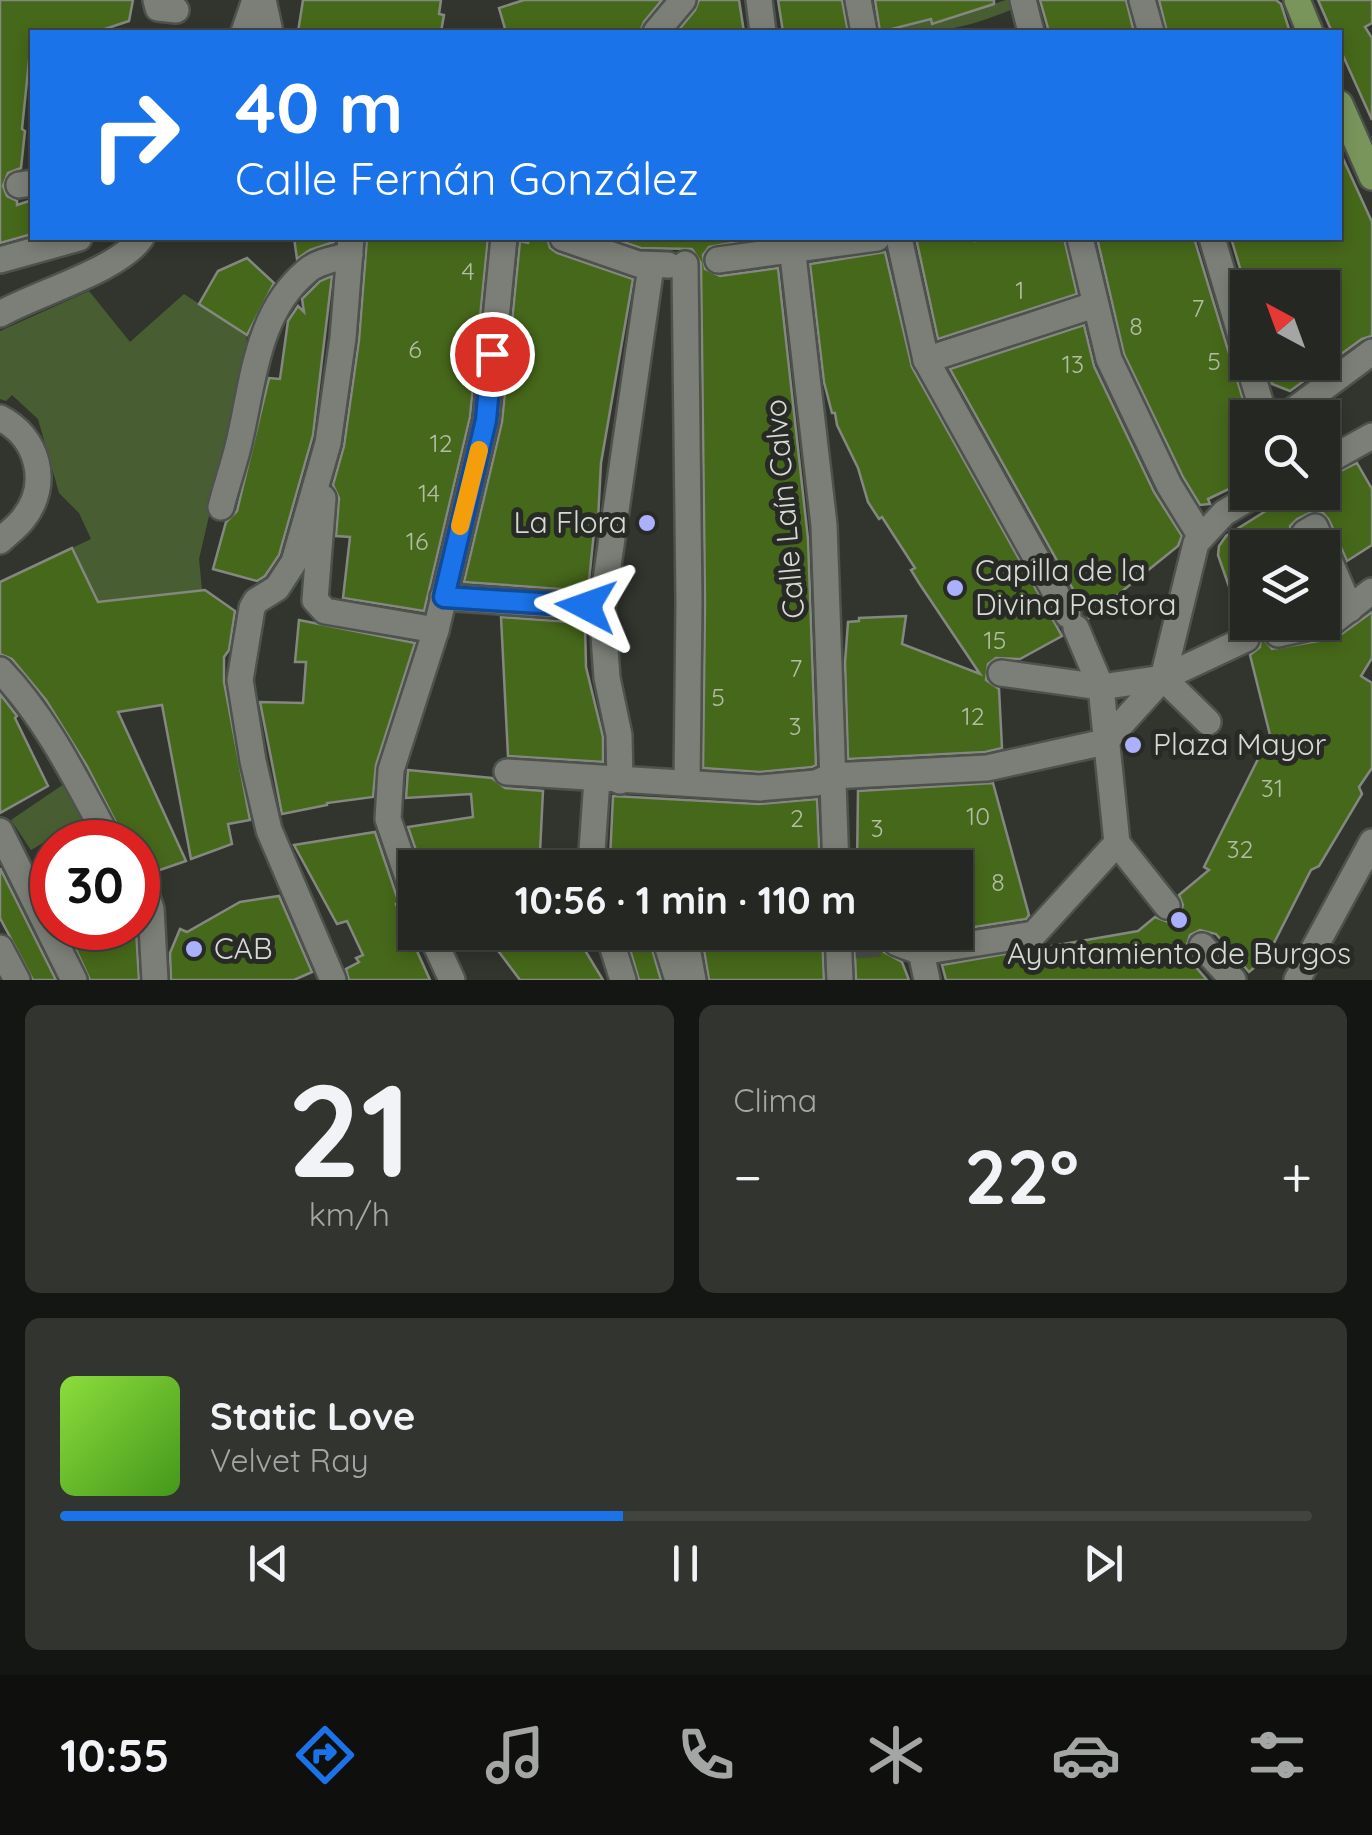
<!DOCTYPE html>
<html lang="es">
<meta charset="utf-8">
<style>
body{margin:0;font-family:Quicksand,sans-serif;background:#31342f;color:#f1f3f6;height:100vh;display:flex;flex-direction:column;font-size:38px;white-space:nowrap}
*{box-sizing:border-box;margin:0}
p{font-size:32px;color:#a3a6a5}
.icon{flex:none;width:55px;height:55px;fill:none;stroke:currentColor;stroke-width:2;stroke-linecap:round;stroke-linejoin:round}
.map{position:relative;height:980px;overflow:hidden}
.side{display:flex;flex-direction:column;gap:25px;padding:25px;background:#141613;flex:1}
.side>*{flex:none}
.top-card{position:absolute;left:30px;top:30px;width:1312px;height:210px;border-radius:0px;box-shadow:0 5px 15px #0003,0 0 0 2px #424440;background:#1a73e8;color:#fff;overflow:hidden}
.needle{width:65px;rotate:319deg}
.controls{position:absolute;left:1230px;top:270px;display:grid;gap:20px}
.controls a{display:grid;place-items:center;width:110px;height:110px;border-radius:0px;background:#252822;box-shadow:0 5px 15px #0003,0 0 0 2px #424440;font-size:50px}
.speed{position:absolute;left:30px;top:820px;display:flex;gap:20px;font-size:50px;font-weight:700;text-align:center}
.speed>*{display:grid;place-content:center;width:130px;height:130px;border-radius:50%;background:#252822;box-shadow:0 5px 15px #0003,0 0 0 2px #424440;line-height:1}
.speed .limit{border:15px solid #d22;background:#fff;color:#111}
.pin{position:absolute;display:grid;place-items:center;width:85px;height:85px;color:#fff;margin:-42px;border:5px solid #fff;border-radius:50%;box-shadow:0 2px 10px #0007}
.me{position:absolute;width:110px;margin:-55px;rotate:274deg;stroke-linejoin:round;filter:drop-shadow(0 0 8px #0008)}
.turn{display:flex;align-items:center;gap:35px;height:210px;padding:0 40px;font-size:45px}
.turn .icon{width:130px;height:130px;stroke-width:2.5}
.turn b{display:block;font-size:70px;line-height:85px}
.big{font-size:75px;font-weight:800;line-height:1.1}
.side .tile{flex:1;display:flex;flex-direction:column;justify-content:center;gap:15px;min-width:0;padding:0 35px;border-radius:15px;background:#31342f}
.side .dial{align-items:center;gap:0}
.dial b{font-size:130px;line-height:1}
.song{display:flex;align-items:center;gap:30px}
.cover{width:120px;height:120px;border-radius:15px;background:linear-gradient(135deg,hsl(90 70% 55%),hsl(100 70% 35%))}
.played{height:10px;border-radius:5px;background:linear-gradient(90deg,#1a73e8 45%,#424440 45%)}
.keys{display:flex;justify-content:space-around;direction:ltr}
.heat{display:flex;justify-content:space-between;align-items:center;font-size:55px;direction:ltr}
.side .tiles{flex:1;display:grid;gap:25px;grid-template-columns:1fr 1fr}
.tile:last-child{grid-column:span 2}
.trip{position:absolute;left:398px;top:850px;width:575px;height:100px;border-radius:0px;background:#252822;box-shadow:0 5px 15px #0003,0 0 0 2px #424440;font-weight:800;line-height:100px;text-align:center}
.tab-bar{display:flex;height:160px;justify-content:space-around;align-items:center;background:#0f100e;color:#a3a6a5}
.tab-bar .icon{width:70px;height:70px}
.tab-bar .on{color:#1a73e8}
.tab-bar b{font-size:45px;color:#f1f3f6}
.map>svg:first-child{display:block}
</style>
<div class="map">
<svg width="1372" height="980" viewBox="0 0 1372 980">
<rect width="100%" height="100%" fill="#31352e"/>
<g fill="#485e32">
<path d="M 1006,0 L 1010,0 L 1013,9 C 961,30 943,32 885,32 L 931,19 L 933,24 Z"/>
<polygon points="89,291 130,342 184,294 247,335 243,370 199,559 202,590 98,602 72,548 91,539 79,513 59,493 38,419 12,395 6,401 0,399 0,331"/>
<polygon points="64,784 86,818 31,850 11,820"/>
</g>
<g fill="#46681a" stroke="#848880" stroke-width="2.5">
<polygon points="0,0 133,0 129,21 96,32 32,32 22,129 25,131 21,168 8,173 3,186 7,196 17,201 17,205 32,200 32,234 0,243"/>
<polygon points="303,0 441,0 439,14 444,15 441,32 298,32"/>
<polygon points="524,0 662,0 644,22 640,32 506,32 499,8"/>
<polygon points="699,0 739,0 744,32 677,32 695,10"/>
<polygon points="778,0 842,0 848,32 783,32"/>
<polygon points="875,0 994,0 994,4 932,24 931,19 880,32"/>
<polygon points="1040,0 1126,0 1134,32 1049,32"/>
<polygon points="1159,0 1276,0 1281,4 1290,32 1167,32"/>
<polygon points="1318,0 1372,0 1372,23 1365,27 1372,38 1372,120 1340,49 1340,32 1332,32"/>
<polygon points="1340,152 1372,222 1372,336 1362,339 1290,391 1272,384 1265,362 1322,362 1322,288 1246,288 1231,238 1340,238"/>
<polygon points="294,238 335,238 334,242 310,250 297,259"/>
<polygon points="367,238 488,238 470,417 424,611 343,598 350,537 336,536 339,498 333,485 344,446 359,340"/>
<polygon points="529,238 547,238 550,248 557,253 633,279 601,463 598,520 596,533 594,532 588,591 464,582 502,422 520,241 528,243"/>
<polygon points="611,238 762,238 709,247 703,255 705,269 720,276 778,268 808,539 816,765 812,767 760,772 703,768 705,602 701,263 692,249 641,248"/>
<polygon points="916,238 974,238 975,241 992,238 1064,238 1077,294 938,339"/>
<polygon points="1097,238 1194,238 1248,416 1248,480 1208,499 1210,504 1200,505 1183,477 1124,354"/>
<polygon points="885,252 912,367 1062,636 1020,659 996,658 988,664 986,680 999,689 1002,748 985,752 848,759 845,663 848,622 859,621 859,618 906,616 902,644 980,674 919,583 911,570 915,568 882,517 879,519 868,502 858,468 837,425 835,413 832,413 824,382 810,264"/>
<polygon points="247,258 274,283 247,335 199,304 218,271"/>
<polygon points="332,276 313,435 279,555 265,576 257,581 213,569 226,522 237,511 269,378 280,379 288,321 298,306 304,312 302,299 320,281"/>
<polygon points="1084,325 1094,366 1154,492 1182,536 1178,546 1089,618 950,369"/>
<polygon points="1357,463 1372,489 1372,545 1347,561 1329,520 1323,513 1314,511 1297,519 1290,526 1291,540 1298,548 1248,548 1248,622 1267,622 1262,637 1272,649 1336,638 1372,612 1372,658 1361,676 1372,683 1372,768 1359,787 1362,794 1319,866 1311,870 1273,945 1277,948 1249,972 1216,934 1200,930 1190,935 1186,948 1188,958 1207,980 946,980 942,965 1138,931 1155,917 1168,922 1178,918 1183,905 1179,895 1209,870 1204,867 1270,735 1250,655 1260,647 1261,633 1254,625 1242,624 1218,555 1219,546 1226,536 1296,492 1322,492 1322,480"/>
<polygon points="72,548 98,602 205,590 235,611 229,650 224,657 224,682 250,820 228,824 232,844 191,859 162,705 118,712 186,861 160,870 155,869 148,857 138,854 138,842 126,842 87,766 46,700 12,659 0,654 0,582"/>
<polygon points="501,617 585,623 586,667 603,737 603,762 508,756"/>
<polygon points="299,620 415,643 376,765 373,797 327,803 327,805 282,814 260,702 303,703 306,662 295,662"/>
<polygon points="0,694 17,716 15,718 48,786 0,813"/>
<polygon points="408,770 492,778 505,788 543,791 540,852 547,868 422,868 408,827 473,817 471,794 406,798"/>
<polygon points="993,783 1029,915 1026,919 955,930 955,868 857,868 858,791"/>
<polygon points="613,796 759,804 817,799 820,868 612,868 610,859"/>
<polygon points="375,832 399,903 396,904 430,980 349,980 346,969 359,962 356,958 363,955 347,921 337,924 294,845"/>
<polygon points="0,868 56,980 33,980 0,918"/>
<polygon points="279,896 312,972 294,980 171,980 170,953 180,929 187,932 240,902"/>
<polygon points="66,928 136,928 139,980 90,980"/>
<polygon points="484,932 574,932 603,980 520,980"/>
<polygon points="625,932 647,932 661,980 639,980"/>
<polygon points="701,932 822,932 824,980 709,980"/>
<polygon points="854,932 885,932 881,945 884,952 902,962 909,980 856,980"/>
</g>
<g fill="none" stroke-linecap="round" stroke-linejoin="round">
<g stroke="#4a4e47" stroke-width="25" stroke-dasharray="25 12" stroke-linecap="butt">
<polyline points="855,946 897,943"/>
<polyline points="1029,949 1031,956"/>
</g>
<defs>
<g id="minor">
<polyline points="156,0 158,8 176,10"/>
<polyline points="263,0 270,32"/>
<polyline points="759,0 763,32"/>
<polyline points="858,0 864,32"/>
<polyline points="1023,0 1031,32"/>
<polyline points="1142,0 1151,32"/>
<polyline points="244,32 255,0"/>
<polyline points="656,32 683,0"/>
<polyline points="19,185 32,183"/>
<polyline points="563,238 638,264 668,265"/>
<polyline points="791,238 824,525 836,868"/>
<polyline points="899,238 926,360 1068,615"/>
<polyline points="1080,238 1109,359 1169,485 1201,537"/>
<polyline points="1212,238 1248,360"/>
<polyline points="0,260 79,238"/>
<polyline points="718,260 877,238"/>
<polyline points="685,264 689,602 687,783"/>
<path d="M 0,314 C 39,292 117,271 141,238"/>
<polyline points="926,360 1094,305"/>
<polyline points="1248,362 1265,418"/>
<path d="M 0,418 C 38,437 51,484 23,519 C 17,527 7,534 0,541"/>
<polyline points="1283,418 1372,352"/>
<polyline points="1322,464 1372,436"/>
<polyline points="323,498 315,600 325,611 436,630"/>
<path d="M 221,507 C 226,487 233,467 238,447 C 253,387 255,314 307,271 C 318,261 336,259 350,255"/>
<polyline points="1305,533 1315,527 1350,609"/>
<polyline points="443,597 602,608"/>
<polyline points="1278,634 1332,622 1372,591"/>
<path d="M 0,670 C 48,720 77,782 110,842"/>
<polyline points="1001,673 1101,687 1163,678 1246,639"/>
<polyline points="1163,678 1208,722"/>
<polyline points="507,772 760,788 816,783 832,776 987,768 1105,742 1163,678 1196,543 1224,513 1259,492"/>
<polyline points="620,781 619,735 607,678 602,608 651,266"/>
<polyline points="0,831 74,980"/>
<polyline points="1117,843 1167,906"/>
<polyline points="595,868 592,851 597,779"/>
<polyline points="138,870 151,909 155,980"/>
<polyline points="415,898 388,819 391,770 436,630 486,420 504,238"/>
<polyline points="430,932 452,980"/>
<polyline points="608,932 623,980"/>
<polyline points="663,932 678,980"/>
<polyline points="684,932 693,980"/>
<polyline points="838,932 840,980"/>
<polyline points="897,943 921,952 1034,934 1117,843 1101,687 1076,628"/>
<polyline points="1202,946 1233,980"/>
<polyline points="0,948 17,980"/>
<polyline points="921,952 927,980"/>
<polyline points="333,980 269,830 253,761 240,680 252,608 256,601 277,588 294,562 328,443 343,338 351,238"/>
<polyline points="1297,980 1372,842"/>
</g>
<g id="major">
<polyline points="1297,0 1310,32"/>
<polyline points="1340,104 1372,177"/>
</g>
</defs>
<use href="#minor" stroke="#4e524c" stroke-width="30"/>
<use href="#major" stroke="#4e524c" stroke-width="30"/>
<use href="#minor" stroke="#7b7f77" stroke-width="25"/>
<use href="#major" stroke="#79955b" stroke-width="25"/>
</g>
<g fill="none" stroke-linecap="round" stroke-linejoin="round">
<defs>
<polyline id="route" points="492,354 486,420 444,597 586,606"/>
</defs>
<use href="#route" stroke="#114b97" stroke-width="25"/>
<use href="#route" stroke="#1a73e8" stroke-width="18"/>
<polyline stroke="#f59e0b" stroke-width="18" points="460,526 479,450"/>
</g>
<g fill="#aab0fb" stroke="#282b25" stroke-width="4">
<circle cx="647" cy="523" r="10"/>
<circle cx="955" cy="588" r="10"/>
<circle cx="1133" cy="745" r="10"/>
<circle cx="1179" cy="920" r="10"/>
<circle cx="194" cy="949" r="10"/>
</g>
<g text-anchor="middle" stroke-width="10" stroke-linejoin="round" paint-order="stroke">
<g font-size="25" fill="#b3bda6">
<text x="468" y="280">4</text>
<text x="1020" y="299">1</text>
<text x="1198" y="317">7</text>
<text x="1136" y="335">8</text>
<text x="415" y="358">6</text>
<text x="1214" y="370">5</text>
<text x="1073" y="373">13</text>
<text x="441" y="452">12</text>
<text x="429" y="502">14</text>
<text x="417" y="550">16</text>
<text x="995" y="649">15</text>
<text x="796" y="677">7</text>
<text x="718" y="706">5</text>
<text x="973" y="725">12</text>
<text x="795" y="735">3</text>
<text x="1272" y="797">31</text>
<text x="978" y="825">10</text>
<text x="797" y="827">2</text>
<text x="877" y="837">3</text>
<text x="1240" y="858">32</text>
<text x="998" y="891">8</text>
</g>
<g font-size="30" fill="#d7d9d5" stroke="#282b25">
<text transform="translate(785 509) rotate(-95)" y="10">Calle Laín Calvo</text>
</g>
<g font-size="30" fill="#d7d9d5" stroke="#282b25" text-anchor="start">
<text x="627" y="533" text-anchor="end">La Flora</text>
<text x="975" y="581">Capilla de la<tspan x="975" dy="34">Divina Pastora</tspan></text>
<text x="1153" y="755">Plaza Mayor</text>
<text x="214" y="959">CAB</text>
<text x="1179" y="964" text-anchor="middle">Ayuntamiento de Burgos</text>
</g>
</g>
</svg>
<div class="controls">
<a><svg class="needle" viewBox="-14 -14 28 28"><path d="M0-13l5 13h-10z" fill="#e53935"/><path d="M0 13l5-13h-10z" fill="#a3a6a5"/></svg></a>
<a><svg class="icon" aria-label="search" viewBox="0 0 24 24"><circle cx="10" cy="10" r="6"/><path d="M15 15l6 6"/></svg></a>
<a><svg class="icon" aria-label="layers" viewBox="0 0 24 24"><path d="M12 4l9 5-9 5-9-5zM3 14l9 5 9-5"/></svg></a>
</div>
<div class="speed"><div class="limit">30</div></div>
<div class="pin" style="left:492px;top:354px;background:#d93025"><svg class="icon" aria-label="arrive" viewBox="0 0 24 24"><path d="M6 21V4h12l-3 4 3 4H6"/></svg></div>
<svg class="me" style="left:586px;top:606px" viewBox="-20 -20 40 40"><path d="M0-17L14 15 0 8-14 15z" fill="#1a73e8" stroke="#fff" stroke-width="4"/></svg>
<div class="trip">10:56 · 1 min · 110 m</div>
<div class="top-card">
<div class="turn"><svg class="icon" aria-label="right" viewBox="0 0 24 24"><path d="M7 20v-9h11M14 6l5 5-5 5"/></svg><div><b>40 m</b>Calle Fernán González</div></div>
</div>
</div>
<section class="side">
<div class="tiles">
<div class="tile dial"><b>21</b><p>km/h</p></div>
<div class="tile"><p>Clima</p>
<div class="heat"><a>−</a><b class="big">22°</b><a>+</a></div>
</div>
<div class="tile">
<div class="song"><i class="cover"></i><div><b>Static Love</b><p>Velvet Ray</p></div></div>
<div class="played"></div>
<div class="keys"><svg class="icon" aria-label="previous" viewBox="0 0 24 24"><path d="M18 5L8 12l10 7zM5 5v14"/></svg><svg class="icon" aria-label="pause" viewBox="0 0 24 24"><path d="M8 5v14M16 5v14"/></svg><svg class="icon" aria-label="next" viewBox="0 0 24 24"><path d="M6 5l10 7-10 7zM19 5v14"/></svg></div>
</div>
</div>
</section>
<nav class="tab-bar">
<b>10:55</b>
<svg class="icon on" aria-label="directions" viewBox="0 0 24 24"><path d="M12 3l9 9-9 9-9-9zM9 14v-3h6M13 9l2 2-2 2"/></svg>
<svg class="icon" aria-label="music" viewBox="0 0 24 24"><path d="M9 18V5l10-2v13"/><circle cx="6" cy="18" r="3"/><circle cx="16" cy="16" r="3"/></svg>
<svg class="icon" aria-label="phone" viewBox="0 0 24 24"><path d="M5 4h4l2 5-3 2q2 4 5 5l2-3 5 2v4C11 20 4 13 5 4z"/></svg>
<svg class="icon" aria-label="climate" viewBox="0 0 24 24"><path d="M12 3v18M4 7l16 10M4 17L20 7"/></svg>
<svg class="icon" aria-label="car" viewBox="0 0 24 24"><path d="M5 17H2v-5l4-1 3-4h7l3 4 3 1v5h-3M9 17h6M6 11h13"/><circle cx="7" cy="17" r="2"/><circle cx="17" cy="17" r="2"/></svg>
<svg class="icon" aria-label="filters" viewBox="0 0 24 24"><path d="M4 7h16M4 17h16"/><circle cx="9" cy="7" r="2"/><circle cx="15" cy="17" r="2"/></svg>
</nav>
